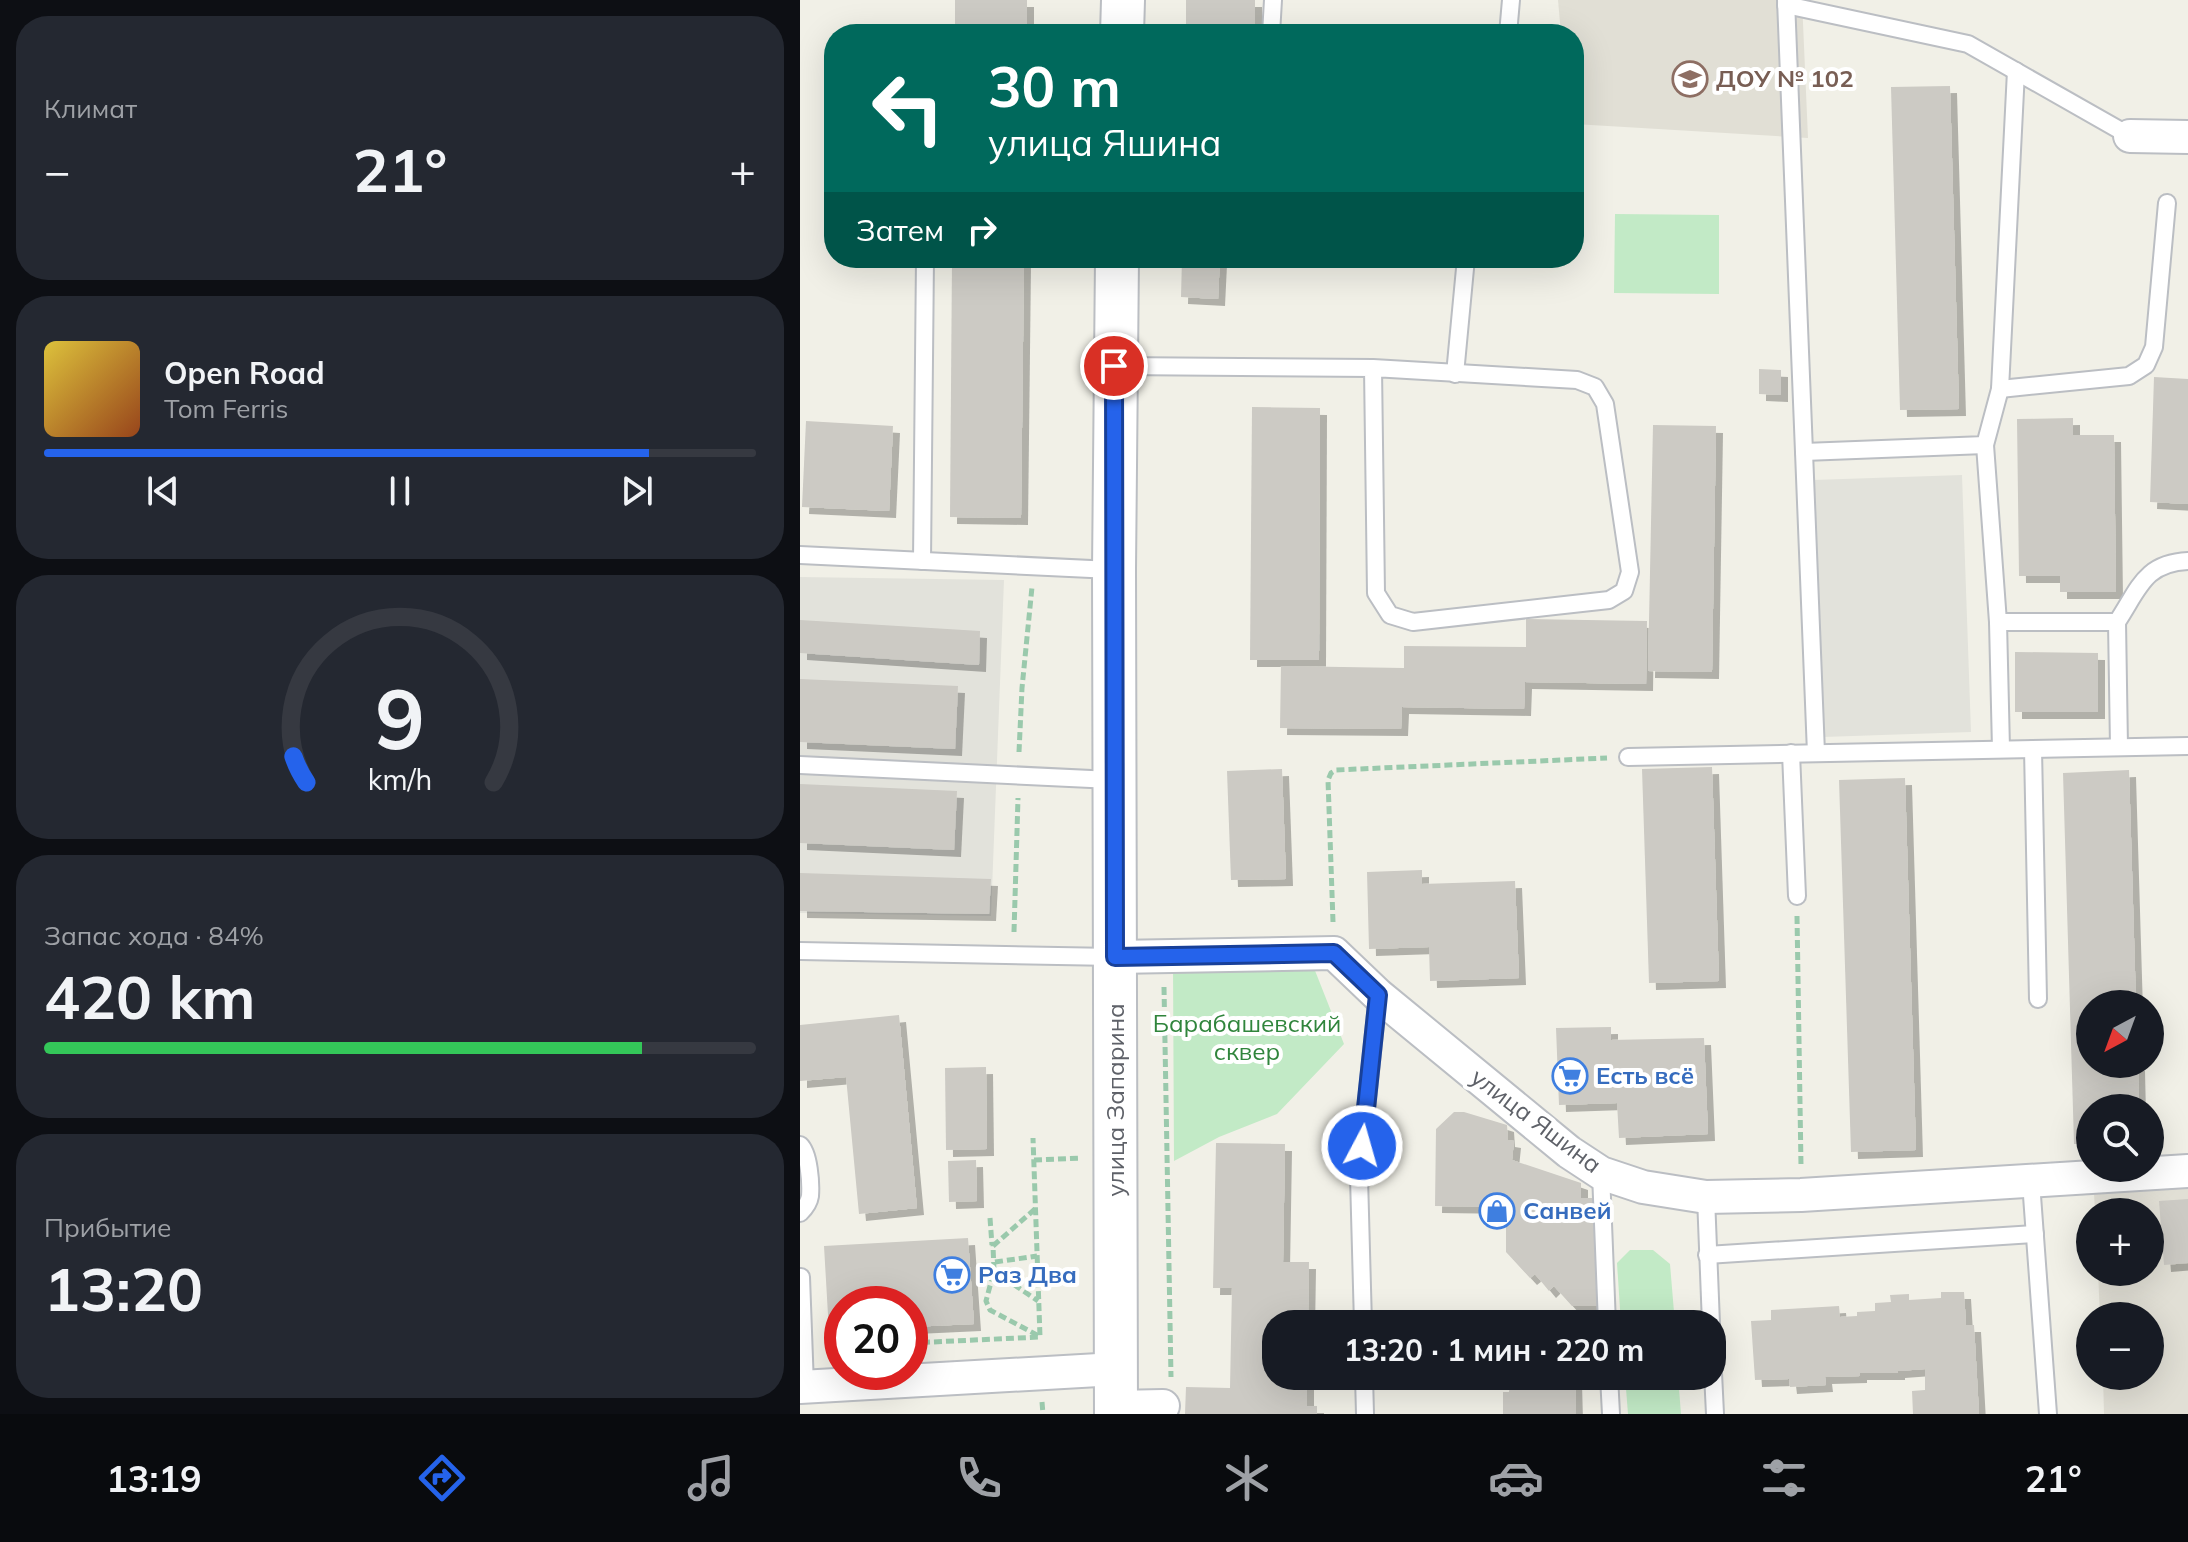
<!DOCTYPE html>
<html lang="ru">
<meta charset="utf-8">
<style>
body{margin:0;font-family:Mulish,sans-serif;background:#242831;color:#f1f3f6;height:100vh;display:flex;flex-direction:column;font-size:30px;white-space:nowrap}
*{box-sizing:border-box;margin:0}
p{font-size:26px;color:#9ea1a6}
.icon{flex:none;width:44px;height:44px;fill:none;stroke:currentColor;stroke-width:2;stroke-linecap:round;stroke-linejoin:round}
.map{position:relative;flex:1;overflow:hidden}
.sheet{display:flex;flex-direction:column;gap:16px;padding:16px;background:#0d0f14;width:800px}
.sheet>*{flex:none}
.hud{position:absolute;left:24px;top:24px;width:760px;height:244px;border-radius:32px;box-shadow:0 8px 32px #0002;background:#00695c;color:#fff;overflow:hidden}
.needle{width:52px;rotate:221deg}
.controls{position:absolute;left:1276px;top:990px;display:grid;gap:16px}
.controls a{display:grid;place-items:center;width:88px;height:88px;border-radius:50%;background:#171b24;box-shadow:0 8px 32px #0002;font-size:40px}
.speed{position:absolute;left:24px;top:1286px;display:flex;gap:16px;font-size:40px;font-weight:700;text-align:center}
.speed>*{display:grid;place-content:center;width:104px;height:104px;border-radius:50%;background:#171b24;box-shadow:0 8px 32px #0002;line-height:1}
.speed .limit{border:12px solid #d22;background:#fff;color:#111}
.pin{position:absolute;display:grid;place-items:center;width:68px;height:68px;color:#fff;margin:-34px;border:4px solid #fff;border-radius:50%;box-shadow:0 2px 8px #0007}
.me{position:absolute;width:88px;margin:-44px;rotate:6deg;stroke-linejoin:round;filter:drop-shadow(0 0 6px #0008)}
.turn{display:flex;align-items:center;gap:28px;height:168px;padding:0 32px;font-size:36px}
.turn .icon{width:104px;height:104px;stroke-width:2.5}
.turn b{display:block;font-size:56px;line-height:68px}
.then{display:flex;align-items:center;height:76px;padding:0 32px;background:#0003;gap:16px;font-size:30px}
.big{font-size:60px;font-weight:700;line-height:1.1}
.sheet .widget{flex:1;display:flex;flex-direction:column;justify-content:center;gap:12px;min-width:0;padding:0 28px;border-radius:32px;background:#242831}
.sheet .dial{align-items:center;gap:0}
.dial svg{height:208px;overflow:visible;fill:none;stroke:#363941;stroke-width:7;stroke-linecap:round;text-anchor:middle}
.dial text{fill:#f1f3f6;stroke:none}
.song{display:flex;align-items:center;gap:24px}
.cover{width:96px;height:96px;border-radius:12px;background:linear-gradient(135deg,hsl(50 70% 55%),hsl(20 70% 35%))}
.played{height:8px;border-radius:4px;background:linear-gradient(90deg,#2563eb 85%,#363941 85%)}
.keys{display:flex;justify-content:space-around;direction:ltr}
.heat{display:flex;justify-content:space-between;align-items:center;font-size:44px;direction:ltr}
.charge{height:12px;border-radius:6px;background:linear-gradient(90deg,#34c759 84%,#363941 0)}
.trip{position:absolute;left:462px;top:1310px;width:464px;height:80px;border-radius:32px;background:#171b24;box-shadow:0 8px 32px #0002;font-weight:700;line-height:80px;text-align:center}
.menu{display:flex;height:128px;justify-content:space-around;align-items:center;background:#090b0e;color:#9ea1a6}
.menu .icon{width:56px;height:56px}
.menu .active{color:#2563eb}
.menu b{font-size:36px;color:#f1f3f6}
main{display:flex;flex:1;min-height:0}
.map>svg:first-child{display:block}
</style>
<main>
<section class="sheet">
<div class="widget"><p>Климат</p>
<div class="heat"><a>−</a><b class="big">21°</b><a>+</a></div>
</div>
<div class="widget">
<div class="song"><i class="cover"></i><div><b>Open Road</b><p>Tom Ferris</p></div></div>
<div class="played"></div>
<div class="keys"><svg class="icon" aria-label="previous" viewBox="0 0 24 24"><path d="M18 5L8 12l10 7zM5 5v14"/></svg><svg class="icon" aria-label="pause" viewBox="0 0 24 24"><path d="M8 5v14M16 5v14"/></svg><svg class="icon" aria-label="next" viewBox="0 0 24 24"><path d="M6 5l10 7-10 7zM19 5v14"/></svg></div>
</div>
<div class="widget dial"><svg viewBox="0 0 100 80">
<path d="M14 69A42 42 0 1 1 86 69"/>
<path d="M14 69A42 42 0 0 1 9 59" stroke="#2563eb"/>
<text x="50" y="56" font-size="32" font-weight="700">9</text>
<text x="50" y="72" font-size="11">km/h</text>
</svg></div>
<div class="widget"><p>Запас хода · 84%</p><b class="big">420 km</b><div class="charge"></div></div>
<div class="widget"><p>Прибытие</p><b class="big">13:20</b></div>
</section>
<div class="map">
<svg width="1388" height="1414" viewBox="0 0 1388 1414">
<defs>
<filter id="shadow"><feDropShadow dx="7" dy="7" stdDeviation="0" flood-color="#0004"/></filter>
</defs>
<rect width="100%" height="100%" fill="#f1f0e7"/>
<g fill="#e2e2db">
<polygon points="1162,475 1171,732 1023,737 1013,480"/>
<polygon points="0,577 204,580 191,916 0,913"/>
</g>
<g fill="#e1dfd5">
<polygon points="758,0 1002,0 1008,138 774,124 774,34 761,34"/>
<polygon points="1388,1171 1388,1414 1304,1414 1303,1376 1350,1376 1350,1316 1300,1316 1298,1272 1350,1272 1350,1212 1295,1212 1293,1175"/>
</g>
<g fill="#c2eac6">
<polygon points="815,214 919,215 919,294 814,293"/>
<polygon points="512,963 544,1044 477,1114 419,1137 374,1161 373,966"/>
<polygon points="830,1250 853,1250 870,1264 875,1324 821,1324 817,1263"/>
<polygon points="825,1376 878,1376 881,1414 828,1414"/>
</g>
<g fill="#cccac4" filter="url(#shadow)">
<rect x="155" y="0" width="72" height="34"/>
<rect x="386" y="0" width="69" height="34"/>
<polygon points="1150,86 1159,409 1100,410 1091,87"/>
<polygon points="152,258 224,258 221,518 150,517"/>
<polygon points="382,258 420,258 418,299 381,297"/>
<polygon points="959,369 981,370 981,395 959,394"/>
<polygon points="1354,377 1388,379 1388,504 1350,502"/>
<polygon points="452,407 520,408 519,660 450,660"/>
<polygon points="1273,418 1273,435 1314,435 1316,592 1260,592 1260,576 1219,576 1217,419"/>
<polygon points="6,421 93,426 89,511 2,507"/>
<polygon points="853,425 916,426 912,672 848,671"/>
<polygon points="726,619 847,621 846,684 725,682 724,709 602,707 601,729 480,728 481,666 604,668 604,646 726,647"/>
<polygon points="0,620 180,631 179,665 0,653"/>
<polygon points="1215,652 1298,653 1298,712 1215,712"/>
<polygon points="0,679 158,686 155,749 0,742"/>
<polygon points="912,767 919,981 849,983 842,769"/>
<polygon points="482,769 486,879 431,880 427,771"/>
<polygon points="1329,770 1336,1004 1290,1004 1290,1064 1338,1064 1339,1108 1290,1108 1290,1144 1274,1144 1263,773"/>
<polygon points="1105,778 1116,1150 1051,1152 1039,780"/>
<polygon points="0,784 157,791 154,850 0,843"/>
<polygon points="622,870 622,884 715,881 719,978 630,981 629,947 569,949 567,872"/>
<polygon points="0,873 191,879 189,914 0,911"/>
<polygon points="99,1015 117,1208 59,1214 46,1077 0,1081 0,1025"/>
<polygon points="811,1027 811,1040 904,1038 908,1134 819,1138 817,1103 759,1105 756,1028"/>
<polygon points="186,1067 187,1149 146,1150 145,1068"/>
<polygon points="654,1112 664,1112 707,1125 708,1140 714,1141 712,1160 781,1183 781,1198 793,1198 793,1213 799,1212 798,1306 772,1306 754,1286 749,1291 735,1274 730,1278 706,1252 706,1207 635,1206 636,1129"/>
<polygon points="416,1143 485,1144 483,1262 509,1262 508,1324 476,1324 476,1376 507,1376 507,1406 517,1406 517,1414 385,1414 386,1387 430,1388 432,1288 413,1288"/>
<polygon points="176,1160 177,1201 149,1202 148,1161"/>
<polygon points="1388,1199 1388,1263 1364,1265 1359,1201"/>
<polygon points="168,1238 174,1324 110,1327 110,1304 42,1304 42,1331 29,1332 24,1246"/>
<polygon points="1141,1292 1164,1292 1166,1325 1174,1325 1179,1414 1113,1414 1112,1391 1125,1390 1125,1369 1098,1371 1098,1373 1060,1373 1060,1376 1025,1377 1026,1385 990,1387 989,1379 955,1380 951,1321 971,1320 971,1310 1039,1306 1040,1317 1057,1316 1057,1312 1075,1311 1075,1303 1091,1302 1090,1295 1109,1294 1109,1300 1141,1298"/>
<polygon points="650,1376 775,1376 776,1414 703,1414 703,1392 709,1392 710,1383 650,1383"/>
</g>
<g fill="none" stroke-linecap="round" stroke-linejoin="round">
<defs>
<g id="service">
<polyline points="986,0 1016,753"/>
<polyline points="986,5 1168,44 1330,136"/>
<polyline points="471,34 473,0"/>
<polyline points="708,34 711,0"/>
<polyline points="316,366 573,368 777,380 795,387 805,404 830,572 824,591 809,600 613,622 590,615 576,593 573,368"/>
<polyline points="655,374 666,258"/>
<polyline points="1200,389 1329,376 1346,365 1354,347 1367,203"/>
<path d="M 1185,445 L 1198,622 L 1317,622 C 1339,589 1344,563 1388,561"/>
<polyline points="1004,452 1185,445 1200,389 1216,71"/>
<polyline points="0,555 312,570"/>
<polyline points="122,561 125,258"/>
<polyline points="1198,622 1201,749"/>
<polyline points="1317,622 1319,747"/>
<polyline points="1233,749 1238,999"/>
<polyline points="991,753 997,896"/>
<polyline points="828,757 1388,746"/>
<polyline points="0,765 312,780"/>
<polyline points="0,951 314,957"/>
<path d="M 0,1145 C 9,1153 11,1183 10,1196 C 9,1203 5,1208 0,1213"/>
<polyline points="801,1173 807,1324"/>
<polyline points="1231,1182 1248,1414"/>
<polyline points="906,1197 911,1324"/>
<polyline points="907,1255 1235,1234"/>
<polyline points="1,1277 5,1386"/>
<polyline points="563,1324 559,1177 578,995"/>
<polyline points="912,1352 915,1414"/>
<polyline points="564,1376 565,1414"/>
<polyline points="809,1376 811,1414"/>
</g>
<g id="minor">
<polyline points="1330,136 1388,137"/>
<polyline points="315,957 534,953 578,995 769,1152 801,1173 843,1187 906,1197 1001,1195 1388,1171"/>
<polyline points="0,1387 316,1369"/>
<polyline points="316,1407 363,1406"/>
</g>
<g id="tertiary">
<polyline points="322,34 323,0"/>
<polyline points="316,1414 314,570 317,258"/>
</g>
</defs>
<use href="#service" stroke="#bbbec3" stroke-width="20"/>
<use href="#minor" stroke="#bbbec3" stroke-width="36"/>
<use href="#tertiary" stroke="#bbbec3" stroke-width="46"/>
<g stroke="#9ac9ac" stroke-width="5" stroke-dasharray="8 4" stroke-linecap="butt">
<polyline points="219,752 222,688 232,587"/>
<polyline points="997,916 1001,1166"/>
<polyline points="533,922 528,780 531,773 536,770 807,758"/>
<polyline points="214,932 218,798"/>
<polyline points="364,987 371,1377"/>
<polyline points="234,1160 281,1158"/>
<polyline points="235,1209 193,1246 194,1271 186,1301 190,1310 239,1336"/>
<polyline points="190,1218 192,1245"/>
<polyline points="195,1262 237,1256"/>
<polyline points="194,1271 238,1301"/>
<polyline points="110,1343 240,1337 233,1138"/>
<polyline points="27,1347 42,1346"/>
<polyline points="242,1402 243,1414"/>
</g>
<use href="#service" stroke="#fff" stroke-width="16"/>
<use href="#minor" stroke="#fff" stroke-width="32"/>
<use href="#tertiary" stroke="#fff" stroke-width="42"/>
</g>
<g fill="none" stroke-linecap="round" stroke-linejoin="round">
<defs>
<polyline id="route" points="314,366 315,957 534,953 578,995 562,1146"/>
</defs>
<use href="#route" stroke="#184099" stroke-width="20"/>
<use href="#route" stroke="#2563eb" stroke-width="14"/>
</g>
<defs>
<symbol id="school-ring" viewBox="-11 -11 22 22"><circle r="9.5" fill="#fff" stroke="#8d6e63" stroke-width="1.5"/><path d="M0-5L7-2L0 1L-7-2ZM-4 1L0 2.5L4 1V4Q0 6-4 4Z" fill="#8d6e63"/></symbol>
<symbol id="supermarket-ring" viewBox="-11 -11 22 22"><circle r="9.5" fill="#fff" stroke="#3f7fe0" stroke-width="1.5"/><path d="M-6-5.5h2.5l.6 2H6L4.5 2H-2.5L-4.4-4H-6ZM-1.5 3.2a1.3 1.3 0 1 0 .1 0ZM3 3.2a1.3 1.3 0 1 0 .1 0Z" fill="#3f7fe0"/></symbol>
<symbol id="shop-ring" viewBox="-11 -11 22 22"><circle r="9.5" fill="#fff" stroke="#3f7fe0" stroke-width="1.5"/><path d="M-5-2.5h2.3a2.7 3.5 0 0 1 5.4 0H5L5.5 6h-11ZM-1.5-2.5h3a1.5 2.3 0 0 0-3 0Z" fill="#3f7fe0"/></symbol>
</defs>
<g fill-rule="evenodd">
<use href="#school-ring" x="870" y="59" width="40" height="40"/>
<use href="#supermarket-ring" x="750" y="1056" width="40" height="40"/>
<use href="#shop-ring" x="677" y="1191" width="40" height="40"/>
<use href="#supermarket-ring" x="132" y="1255" width="40" height="40"/>
</g>
<g text-anchor="middle" stroke-width="8" stroke-linejoin="round" paint-order="stroke">
<g font-size="24" font-weight="bold" fill="#785e54" stroke="#fff" text-anchor="start">
<text x="916" y="87">ДОУ № 102</text>
</g>
<g font-size="24" fill="#30853c" stroke="#fff">
<text x="447" y="1032">Барабашевский<tspan x="447" dy="28">сквер</tspan></text>
</g>
<g font-size="24" font-weight="bold" fill="#366cbe" stroke="#fff" text-anchor="start">
<text x="796" y="1084">Есть всё</text>
<text x="723" y="1219">Санвей</text>
<text x="178" y="1283">Раз Два</text>
</g>
<g font-size="24" fill="#5e6168" stroke="#fff">
<text transform="translate(316 1100) rotate(-90)" y="8">улица Запарина</text>
<text transform="translate(736 1121) rotate(37)" y="8">улица Яшина</text>
</g>
</g>
</svg>
<div class="controls">
<a><svg class="needle" viewBox="-14 -14 28 28"><path d="M0-13l5 13h-10z" fill="#e53935"/><path d="M0 13l5-13h-10z" fill="#9ea1a6"/></svg></a>
<a><svg class="icon" aria-label="search" viewBox="0 0 24 24"><circle cx="10" cy="10" r="6"/><path d="M15 15l6 6"/></svg></a>
<a>+</a>
<a>−</a>
</div>
<div class="speed"><div class="limit">20</div></div>
<div class="pin" style="left:314px;top:366px;background:#d93025"><svg class="icon" aria-label="arrive" viewBox="0 0 24 24"><path d="M6 21V4h12l-3 4 3 4H6"/></svg></div>
<svg class="me" style="left:562px;top:1146px" viewBox="-20 -20 40 40"><circle r="17" fill="#2563eb" stroke="#fff" stroke-width="3"/><path d="M0-11L8 9 0 5-8 9z" fill="#fff"/></svg>
<div class="trip">13:20 · 1 мин · 220 m</div>
<div class="hud">
<div class="turn"><svg class="icon" aria-label="left" viewBox="0 0 24 24"><path d="M17 20v-9H6M10 6l-5 5 5 5"/></svg><div><b>30 m</b>улица Яшина</div></div>
<div class="then">Затем<svg class="icon" aria-label="right" viewBox="0 0 24 24"><path d="M7 20v-9h11M14 6l5 5-5 5"/></svg></div>
</div>
</div>
</main>
<nav class="menu">
<b>13:19</b>
<svg class="icon active" aria-label="directions" viewBox="0 0 24 24"><path d="M12 3l9 9-9 9-9-9zM9 14v-3h6M13 9l2 2-2 2"/></svg>
<svg class="icon" aria-label="music" viewBox="0 0 24 24"><path d="M9 18V5l10-2v13"/><circle cx="6" cy="18" r="3"/><circle cx="16" cy="16" r="3"/></svg>
<svg class="icon" aria-label="phone" viewBox="0 0 24 24"><path d="M5 4h4l2 5-3 2q2 4 5 5l2-3 5 2v4C11 20 4 13 5 4z"/></svg>
<svg class="icon" aria-label="climate" viewBox="0 0 24 24"><path d="M12 3v18M4 7l16 10M4 17L20 7"/></svg>
<svg class="icon" aria-label="car" viewBox="0 0 24 24"><path d="M5 17H2v-5l4-1 3-4h7l3 4 3 1v5h-3M9 17h6M6 11h13"/><circle cx="7" cy="17" r="2"/><circle cx="17" cy="17" r="2"/></svg>
<svg class="icon" aria-label="filters" viewBox="0 0 24 24"><path d="M4 7h16M4 17h16"/><circle cx="9" cy="7" r="2"/><circle cx="15" cy="17" r="2"/></svg>
<b>21°</b>
</nav>
